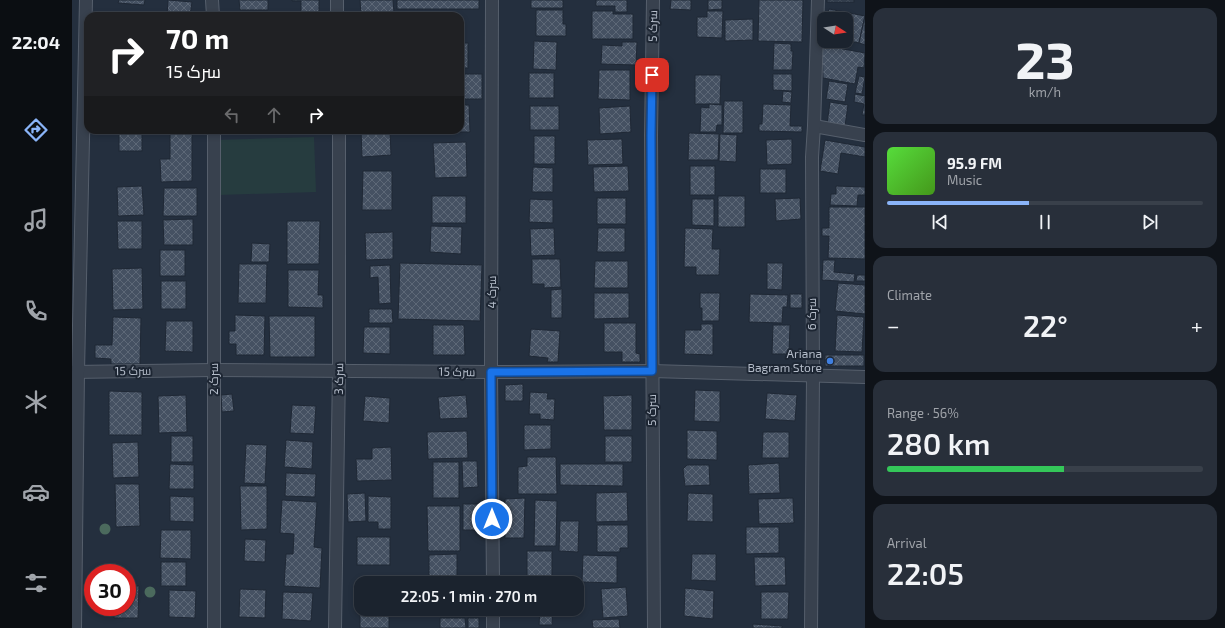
<!DOCTYPE html>
<meta charset="utf-8">
<style>
body{margin:0;font-family:"Exo 2",Cairo,sans-serif;background:#282f3a;color:#f1f3f6;height:100vh;display:flex;flex-direction:column;font-size:15px;white-space:nowrap}
*{box-sizing:border-box;margin:0}
p{font-size:13px;color:#a0a4aa}
.icon{flex:none;width:22px;height:22px;fill:none;stroke:currentColor;stroke-width:2;stroke-linecap:round;stroke-linejoin:round}
.map{position:relative;flex:1;overflow:hidden}
.sheet{display:flex;flex-direction:column;gap:8px;padding:8px;background:#0f1319;width:360px}
.sheet>*{flex:none}
.hud{position:absolute;left:12px;top:12px;width:380px;height:122px;border-radius:12px;box-shadow:0 2px 6px #0003,0 0 0 1px #39404a;background:#202124;color:#fff;overflow:hidden}
.needle{width:26px;rotate:102deg}
.buttons{position:absolute;left:745px;top:12px;display:grid;gap:8px}
.buttons a{display:grid;place-items:center;width:36px;height:36px;border-radius:8px;background:#1b232e;box-shadow:0 2px 6px #0003,0 0 0 1px #39404a;font-size:20px}
.speed{position:absolute;left:12px;top:564px;display:flex;gap:8px;font-size:20px;font-weight:700;text-align:center}
.speed>*{display:grid;place-content:center;width:52px;height:52px;border-radius:50%;background:#1b232e;box-shadow:0 2px 6px #0003,0 0 0 1px #39404a;line-height:1}
.speed .limit{border:6px solid #d22;background:#fff;color:#111}
.pin{position:absolute;display:grid;place-items:center;width:34px;height:34px;color:#fff;margin:-17px;border-radius:8px;box-shadow:0 2px 6px #0006}
.me{position:absolute;width:44px;margin:-22px;rotate:0deg;stroke-linejoin:round;filter:drop-shadow(0 0 3px #0008)}
.turn{display:flex;align-items:center;gap:14px;height:84px;padding:0 16px;font-size:18px}
.turn .icon{width:52px;height:52px;stroke-width:2.5}
.turn b{display:block;font-size:28px;line-height:34px}
.lanes{display:flex;align-items:center;height:38px;padding:0 16px;background:#0003;justify-content:center;gap:20px;direction:ltr}
.lanes .off{opacity:.35}
.big{font-size:30px;font-weight:600;line-height:1.1}
.sheet .card{flex:1;display:flex;flex-direction:column;justify-content:center;gap:6px;min-width:0;padding:0 14px;border-radius:12px;background:#282f3a}
.sheet .dial{align-items:center;gap:0}
.dial b{font-size:52px;line-height:1}
.song{display:flex;align-items:center;gap:12px}
.cover{width:48px;height:48px;border-radius:6px;background:linear-gradient(135deg,hsl(110 70% 55%),hsl(100 70% 35%))}
.played{height:4px;border-radius:2px;background:linear-gradient(90deg,#8ab4f8 45%,#39404a 45%)}
.keys{display:flex;justify-content:space-around;direction:ltr}
.heat{display:flex;justify-content:space-between;align-items:center;font-size:22px;direction:ltr}
.charge{height:6px;border-radius:3px;background:linear-gradient(90deg,#34c759 56%,#39404a 0)}
.trip{position:absolute;left:282px;top:576px;width:230px;height:40px;border-radius:12px;background:#1b232e;box-shadow:0 2px 6px #0003,0 0 0 1px #39404a;font-weight:600;line-height:40px;text-align:center}
main{display:flex;flex:1;min-height:0}
.tab-bar{display:flex;flex-direction:column;width:72px;justify-content:space-around;align-items:center;background:#0b0e12;color:#a0a4aa}
.tab-bar .icon{width:28px;height:28px}
.tab-bar .active{color:#8ab4f8}
.tab-bar b{font-size:18px;color:#f1f3f6}
.map>svg:first-child{display:block}
</style>
<main>
<nav class="tab-bar">
<b>22:04</b>
<svg class="icon active" aria-label="directions" viewBox="0 0 24 24"><path d="M12 3l9 9-9 9-9-9zM9 14v-3h6M13 9l2 2-2 2"/></svg>
<svg class="icon" aria-label="music" viewBox="0 0 24 24"><path d="M9 18V5l10-2v13"/><circle cx="6" cy="18" r="3"/><circle cx="16" cy="16" r="3"/></svg>
<svg class="icon" aria-label="phone" viewBox="0 0 24 24"><path d="M5 4h4l2 5-3 2q2 4 5 5l2-3 5 2v4C11 20 4 13 5 4z"/></svg>
<svg class="icon" aria-label="climate" viewBox="0 0 24 24"><path d="M12 3v18M4 7l16 10M4 17L20 7"/></svg>
<svg class="icon" aria-label="car" viewBox="0 0 24 24"><path d="M5 17H2v-5l4-1 3-4h7l3 4 3 1v5h-3M9 17h6M6 11h13"/><circle cx="7" cy="17" r="2"/><circle cx="17" cy="17" r="2"/></svg>
<svg class="icon" aria-label="filters" viewBox="0 0 24 24"><path d="M4 7h16M4 17h16"/><circle cx="9" cy="7" r="2"/><circle cx="15" cy="17" r="2"/></svg>
</nav>
<div class="map">
<svg width="793" height="628" viewBox="0 0 793 628">
<defs>
<pattern id="building-cross-hatch" width="8" height="8" patternUnits="userSpaceOnUse"><rect width="8" height="8" fill="#455162"/><path d="M0 0l8 8M0 8l8-8" fill="none" stroke="#5d6877"/></pattern>
</defs>
<rect width="100%" height="100%" fill="#242f3e"/>
<polygon fill="#263c3f" points="242,137 244,192 147,195 145,140"/>
<g fill="url(#building-cross-hatch)" stroke="#1f2835">
<polygon points="47,0 73,0 72,5 46,3"/>
<polygon points="96,0 120,2 118,16 95,16"/>
<polygon points="167,0 196,0 196,10 168,10"/>
<polygon points="220,0 247,0 247,12 229,12 229,1 220,1"/>
<polygon points="288,0 321,0 322,13 289,15"/>
<rect x="325" y="0" width="82" height="9"/>
<rect x="459" y="0" width="32" height="8"/>
<polygon points="524,0 555,0 555,12 543,12 543,6 524,6"/>
<polygon points="599,0 619,0 619,10 598,9"/>
<polygon points="636,0 650,0 650,9 636,10"/>
<polygon points="687,0 731,0 730,42 686,41"/>
<rect x="755" y="0" width="27" height="2"/>
<polygon points="757,9 793,16 787,43 774,40 774,19 755,19"/>
<polygon points="464,10 491,10 491,24 494,24 494,36 464,36"/>
<polygon points="520,11 541,11 541,14 561,14 561,39 520,39"/>
<polygon points="635,11 651,11 650,38 625,37 625,17 635,17"/>
<polygon points="793,16 793,45 787,43"/>
<polygon points="681,19 681,40 653,41 653,20"/>
<polygon points="462,41 485,42 484,70 461,69"/>
<polygon points="550,42 565,42 564,65 529,64 530,45 550,46"/>
<rect x="388" y="43" width="8" height="25"/>
<polygon points="702,43 719,44 719,51 721,51 720,70 701,70"/>
<polygon points="750,45 793,53 792,68 786,67 783,84 751,78"/>
<polygon points="527,70 558,70 558,100 526,99"/>
<rect x="457" y="73" width="25" height="25"/>
<rect x="388" y="74" width="22" height="25"/>
<polygon points="701,74 720,74 720,91 701,90"/>
<polygon points="623,75 649,75 648,104 623,104"/>
<polygon points="787,76 793,77 790,94 783,93"/>
<polygon points="757,81 776,84 773,102 754,99"/>
<polygon points="711,91 720,92 719,103 710,102"/>
<polygon points="783,94 793,96 793,115 790,115 792,104 782,102"/>
<polygon points="652,101 671,101 671,133 651,133"/>
<polygon points="758,102 776,105 773,126 755,124"/>
<polygon points="637,104 650,105 650,125 645,125 644,132 628,132 629,107 637,108"/>
<polygon points="691,104 719,105 718,126 730,126 730,132 687,131 687,124 690,124"/>
<polygon points="388,105 397,105 398,132 372,132 372,130 388,130"/>
<rect x="458" y="106" width="29" height="24"/>
<polygon points="558,106 559,132 528,134 527,108"/>
<rect x="47" y="130" width="23" height="21"/>
<polygon points="98,130 120,130 120,181 89,182 88,159 98,159"/>
<polygon points="289,130 318,130 319,155 290,157"/>
<polygon points="617,133 647,134 646,160 616,160"/>
<polygon points="648,134 665,135 664,162 647,161"/>
<rect x="462" y="136" width="21" height="28"/>
<polygon points="550,139 551,164 516,165 515,140"/>
<polygon points="720,139 720,164 695,165 694,140"/>
<polygon points="753,140 793,147 793,157 769,153 766,174 748,171"/>
<polygon points="394,142 395,177 363,178 361,143"/>
<polygon points="556,166 557,191 522,192 521,167"/>
<rect x="618" y="166" width="25" height="29"/>
<polygon points="461,167 481,168 481,192 460,192"/>
<rect x="688" y="169" width="26" height="24"/>
<polygon points="291,171 320,171 320,210 290,210"/>
<polygon points="70,186 72,215 46,216 45,187"/>
<polygon points="764,186 793,187 793,195 786,195 785,206 758,205 759,194 764,194"/>
<polygon points="92,188 125,188 125,216 91,216"/>
<rect x="360" y="196" width="34" height="27"/>
<rect x="646" y="196" width="27" height="31"/>
<rect x="525" y="198" width="29" height="26"/>
<polygon points="728,198 729,219 704,221 703,199"/>
<polygon points="458,199 481,200 481,223 457,222"/>
<polygon points="620,199 642,199 642,226 620,225"/>
<polygon points="757,207 793,207 793,259 756,258 757,236 750,236 750,228 757,228"/>
<polygon points="121,219 121,245 92,245 91,220"/>
<polygon points="45,221 70,221 70,249 46,249"/>
<polygon points="215,221 248,221 247,264 215,264"/>
<polygon points="359,226 390,227 389,254 358,252"/>
<polygon points="482,228 483,255 459,256 458,229"/>
<polygon points="526,228 553,228 553,252 525,252"/>
<polygon points="613,228 641,229 640,249 648,249 647,275 624,275 624,267 612,267"/>
<polygon points="321,232 321,259 294,260 293,233"/>
<polygon points="180,243 198,244 197,262 179,262"/>
<rect x="88" y="250" width="25" height="26"/>
<polygon points="460,259 488,259 489,287 472,288 472,284 460,284"/>
<polygon points="751,260 763,260 762,272 783,274 782,282 750,280"/>
<polygon points="523,261 556,261 556,288 522,288"/>
<polygon points="328,263 410,265 408,321 326,319"/>
<polygon points="695,263 711,263 710,290 695,289"/>
<polygon points="167,264 195,264 194,303 166,303"/>
<polygon points="318,265 319,303 307,304 306,277 298,278 298,266"/>
<polygon points="70,268 71,309 41,310 40,269"/>
<polygon points="216,270 247,270 246,295 251,295 251,308 216,307"/>
<polygon points="785,275 793,275 793,281 784,281"/>
<rect x="89" y="281" width="25" height="28"/>
<polygon points="766,283 793,285 793,314 763,311"/>
<polygon points="490,289 490,318 479,318 479,290"/>
<polygon points="522,293 557,293 557,318 522,319"/>
<polygon points="628,293 648,293 647,321 630,321 630,308 628,308"/>
<polygon points="678,294 716,295 715,307 711,307 710,323 677,322"/>
<rect x="718" y="294" width="12" height="14"/>
<polygon points="297,309 320,309 321,323 297,323"/>
<polygon points="163,315 193,316 192,355 164,355 164,344 157,344 157,331 163,331"/>
<polygon points="765,315 792,317 790,352 763,351"/>
<polygon points="197,316 243,316 243,357 198,357"/>
<polygon points="41,317 69,318 68,364 39,364 39,359 23,358 23,345 40,345"/>
<polygon points="94,321 121,321 121,352 93,351"/>
<polygon points="532,323 564,323 564,353 568,354 568,362 550,362 550,352 532,352"/>
<polygon points="629,324 641,324 641,355 612,354 613,330 629,330"/>
<polygon points="361,325 392,325 393,355 361,355"/>
<polygon points="701,325 718,325 717,354 700,354"/>
<polygon points="292,327 318,327 318,354 291,353"/>
<polygon points="459,329 488,331 486,362 475,362 476,358 457,356"/>
<rect x="753" y="355" width="39" height="11"/>
<polygon points="451,384 451,401 433,401 433,385"/>
<polygon points="623,390 648,391 648,422 622,421"/>
<polygon points="37,391 70,392 70,435 37,435"/>
<polygon points="458,392 476,393 475,399 483,399 482,420 468,419 468,414 457,414"/>
<polygon points="695,393 725,395 723,421 693,419"/>
<polygon points="160,394 162,411 150,412 149,395"/>
<polygon points="114,395 115,432 87,433 86,396"/>
<polygon points="394,395 396,418 368,419 366,397"/>
<polygon points="560,395 560,430 532,430 531,396"/>
<polygon points="293,396 318,398 317,423 291,421"/>
<polygon points="220,405 244,406 242,434 218,433"/>
<polygon points="452,425 479,425 479,449 452,450"/>
<polygon points="615,430 645,431 645,460 615,459"/>
<polygon points="395,431 396,458 356,459 355,432"/>
<polygon points="691,432 717,432 717,458 690,458"/>
<rect x="99" y="436" width="22" height="26"/>
<rect x="533" y="436" width="27" height="26"/>
<polygon points="214,440 241,442 240,469 212,467"/>
<polygon points="66,442 67,477 41,478 40,443"/>
<polygon points="174,444 195,445 193,484 172,483"/>
<polygon points="319,447 320,480 285,481 284,459 300,459 300,448"/>
<polygon points="455,457 484,457 485,494 446,494 446,467 455,466"/>
<polygon points="390,461 405,461 406,487 391,488"/>
<rect x="361" y="462" width="26" height="36"/>
<polygon points="707,463 708,493 677,494 676,465"/>
<polygon points="98,464 122,465 122,489 97,489"/>
<polygon points="488,464 551,464 551,486 488,485"/>
<polygon points="615,465 637,465 638,485 613,486 611,469"/>
<polygon points="214,473 244,474 243,497 213,496"/>
<polygon points="43,484 67,484 68,526 44,527"/>
<polygon points="168,486 195,486 195,529 169,530"/>
<polygon points="555,492 556,521 524,522 524,493"/>
<polygon points="293,493 294,521 276,522 275,494"/>
<polygon points="616,493 641,494 641,522 615,521"/>
<polygon points="98,496 122,497 122,522 98,521"/>
<polygon points="296,496 319,497 319,529 306,529 306,522 296,522"/>
<polygon points="453,498 452,538 433,538 433,499"/>
<polygon points="721,498 722,523 687,524 686,499"/>
<polygon points="210,500 245,502 242,547 250,548 248,588 212,586 214,554 221,554 222,534 208,533"/>
<polygon points="463,500 485,501 484,546 462,546"/>
<rect x="391" y="504" width="20" height="26"/>
<polygon points="355,506 388,506 388,551 356,551"/>
<polygon points="488,521 507,521 506,552 487,551"/>
<polygon points="525,525 556,525 556,548 548,548 548,552 525,552"/>
<polygon points="674,527 707,527 707,553 674,554"/>
<polygon points="89,530 119,530 119,559 88,558"/>
<rect x="285" y="537" width="33" height="28"/>
<polygon points="173,539 194,540 193,562 172,561"/>
<rect x="455" y="551" width="25" height="27"/>
<polygon points="385,554 385,581 357,581 357,555"/>
<polygon points="620,554 644,554 644,581 619,580"/>
<polygon points="511,555 545,556 545,583 510,582"/>
<polygon points="682,557 713,557 714,585 683,586"/>
<rect x="89" y="562" width="25" height="24"/>
<polygon points="55,586 67,586 66,618 42,618 42,607 55,607"/>
<polygon points="554,587 556,616 531,618 529,589"/>
<polygon points="613,588 642,591 641,619 612,616"/>
<polygon points="168,589 194,590 193,618 167,617"/>
<polygon points="97,590 124,591 123,618 97,617"/>
<polygon points="288,590 289,609 317,609 317,628 288,628"/>
<polygon points="211,592 241,593 239,621 210,619"/>
<polygon points="689,592 717,592 716,619 689,619"/>
<polygon points="468,609 481,609 480,625 467,625"/>
<polygon points="368,618 393,618 394,628 368,628"/>
<rect x="396" y="618" width="11" height="10"/>
<polygon points="547,619 548,628 521,628 520,620"/>
<polygon points="681,624 710,626 710,628 681,628"/>
</g>
<g fill="none" stroke-linecap="round" stroke-linejoin="round">
<defs>
<g id="street">
<polyline points="140,0 141,16"/>
<polyline points="265,0 265,16"/>
<polyline points="420,0 419,372 421,583"/>
<polyline points="581,0 579,135 582,628"/>
<polyline points="742,126 793,135"/>
<polyline points="142,130 142,628"/>
<polyline points="0,372 142,370 419,372 580,371 793,377"/>
<polyline points="421,609 421,628"/>
<polyline points="3,628 6,372 14,0"/>
<polyline points="263,628 267,371 267,130"/>
<polyline points="739,628 741,376 740,157 742,126 746,0"/>
</g>
</defs>
<use href="#street" stroke="#565f6c" stroke-width="14"/>
<use href="#street" stroke="#38414e" stroke-width="12"/>
</g>
<g fill="#4b6a5d">
<circle cx="33" cy="529" r="5.5"/>
<circle cx="78" cy="592" r="5.5"/>
</g>
<g fill="none" stroke-linecap="round" stroke-linejoin="round">
<defs>
<polyline id="route" points="420,519 419,372 580,371 579,135 580,75"/>
</defs>
<use href="#route" stroke="#114b97" stroke-width="10"/>
<use href="#route" stroke="#1a73e8" stroke-width="7"/>
</g>
<circle fill="#3f7fe0" stroke="#1d2633" stroke-width="1.5" cx="758" cy="361" r="4"/>
<g text-anchor="middle" stroke-width="4" stroke-linejoin="round" paint-order="stroke">
<g font-size="12" fill="#b4bcc9" stroke="#1d2633">
<text transform="translate(581 26) rotate(-89)" y="4">سرک 5</text>
<text transform="translate(420 292) rotate(-90)" y="4">سرک 4</text>
<text transform="translate(740 314) rotate(-90)" y="4">سرک 6</text>
<text transform="translate(61 371) rotate(-1)" y="4">سرک 15</text>
<text transform="translate(385 372) rotate(1)" y="4">سرک 15</text>
<text transform="translate(142 379) rotate(-90)" y="4">سرک 2</text>
<text transform="translate(267 379) rotate(-89)" y="4">سرک 3</text>
<text transform="translate(580 410) rotate(-90)" y="4">سرک 5</text>
</g>
<g font-size="12" fill="#b4bcc9" stroke="#1d2633" text-anchor="end">
<text x="750" y="358">Ariana<tspan x="750" dy="14">Bagram Store</tspan></text>
</g>
</g>
</svg>
<div class="buttons">
<a><svg class="needle" viewBox="-14 -14 28 28"><path d="M0-13l5 13h-10z" fill="#e53935"/><path d="M0 13l5-13h-10z" fill="#a0a4aa"/></svg></a>
</div>
<div class="speed"><div class="limit">30</div></div>
<div class="pin" style="left:580px;top:75px;background:#d93025"><svg class="icon" aria-label="arrive" viewBox="0 0 24 24"><path d="M6 21V4h12l-3 4 3 4H6"/></svg></div>
<svg class="me" style="left:420px;top:519px" viewBox="-20 -20 40 40"><circle r="17" fill="#1a73e8" stroke="#fff" stroke-width="3"/><path d="M0-11L8 9 0 5-8 9z" fill="#fff"/></svg>
<div class="trip">22:05 · 1 min · 270 m</div>
<div class="hud">
<div class="turn"><svg class="icon" aria-label="right" viewBox="0 0 24 24"><path d="M7 20v-9h11M14 6l5 5-5 5"/></svg><div><b>70 m</b>سرک 15</div></div>
<div class="lanes"><svg class="icon off" aria-label="left" viewBox="0 0 24 24"><path d="M17 20v-9H6M10 6l-5 5 5 5"/></svg><svg class="icon off" aria-label="ahead" viewBox="0 0 24 24"><path d="M12 20V5M6 11l6-6 6 6"/></svg><svg class="icon" aria-label="right" viewBox="0 0 24 24"><path d="M7 20v-9h11M14 6l5 5-5 5"/></svg></div>
</div>
</div>
<section class="sheet">
<div class="card dial"><b>23</b><p>km/h</p></div>
<div class="card">
<div class="song"><i class="cover"></i><div><b>95.9 FM</b><p>Music</p></div></div>
<div class="played"></div>
<div class="keys"><svg class="icon" aria-label="previous" viewBox="0 0 24 24"><path d="M18 5L8 12l10 7zM5 5v14"/></svg><svg class="icon" aria-label="pause" viewBox="0 0 24 24"><path d="M8 5v14M16 5v14"/></svg><svg class="icon" aria-label="next" viewBox="0 0 24 24"><path d="M6 5l10 7-10 7zM19 5v14"/></svg></div>
</div>
<div class="card"><p>Climate</p>
<div class="heat"><a>−</a><b class="big">22°</b><a>+</a></div>
</div>
<div class="card"><p>Range · 56%</p><b class="big">280 km</b><div class="charge"></div></div>
<div class="card"><p>Arrival</p><b class="big">22:05</b></div>
</section>
</main>
